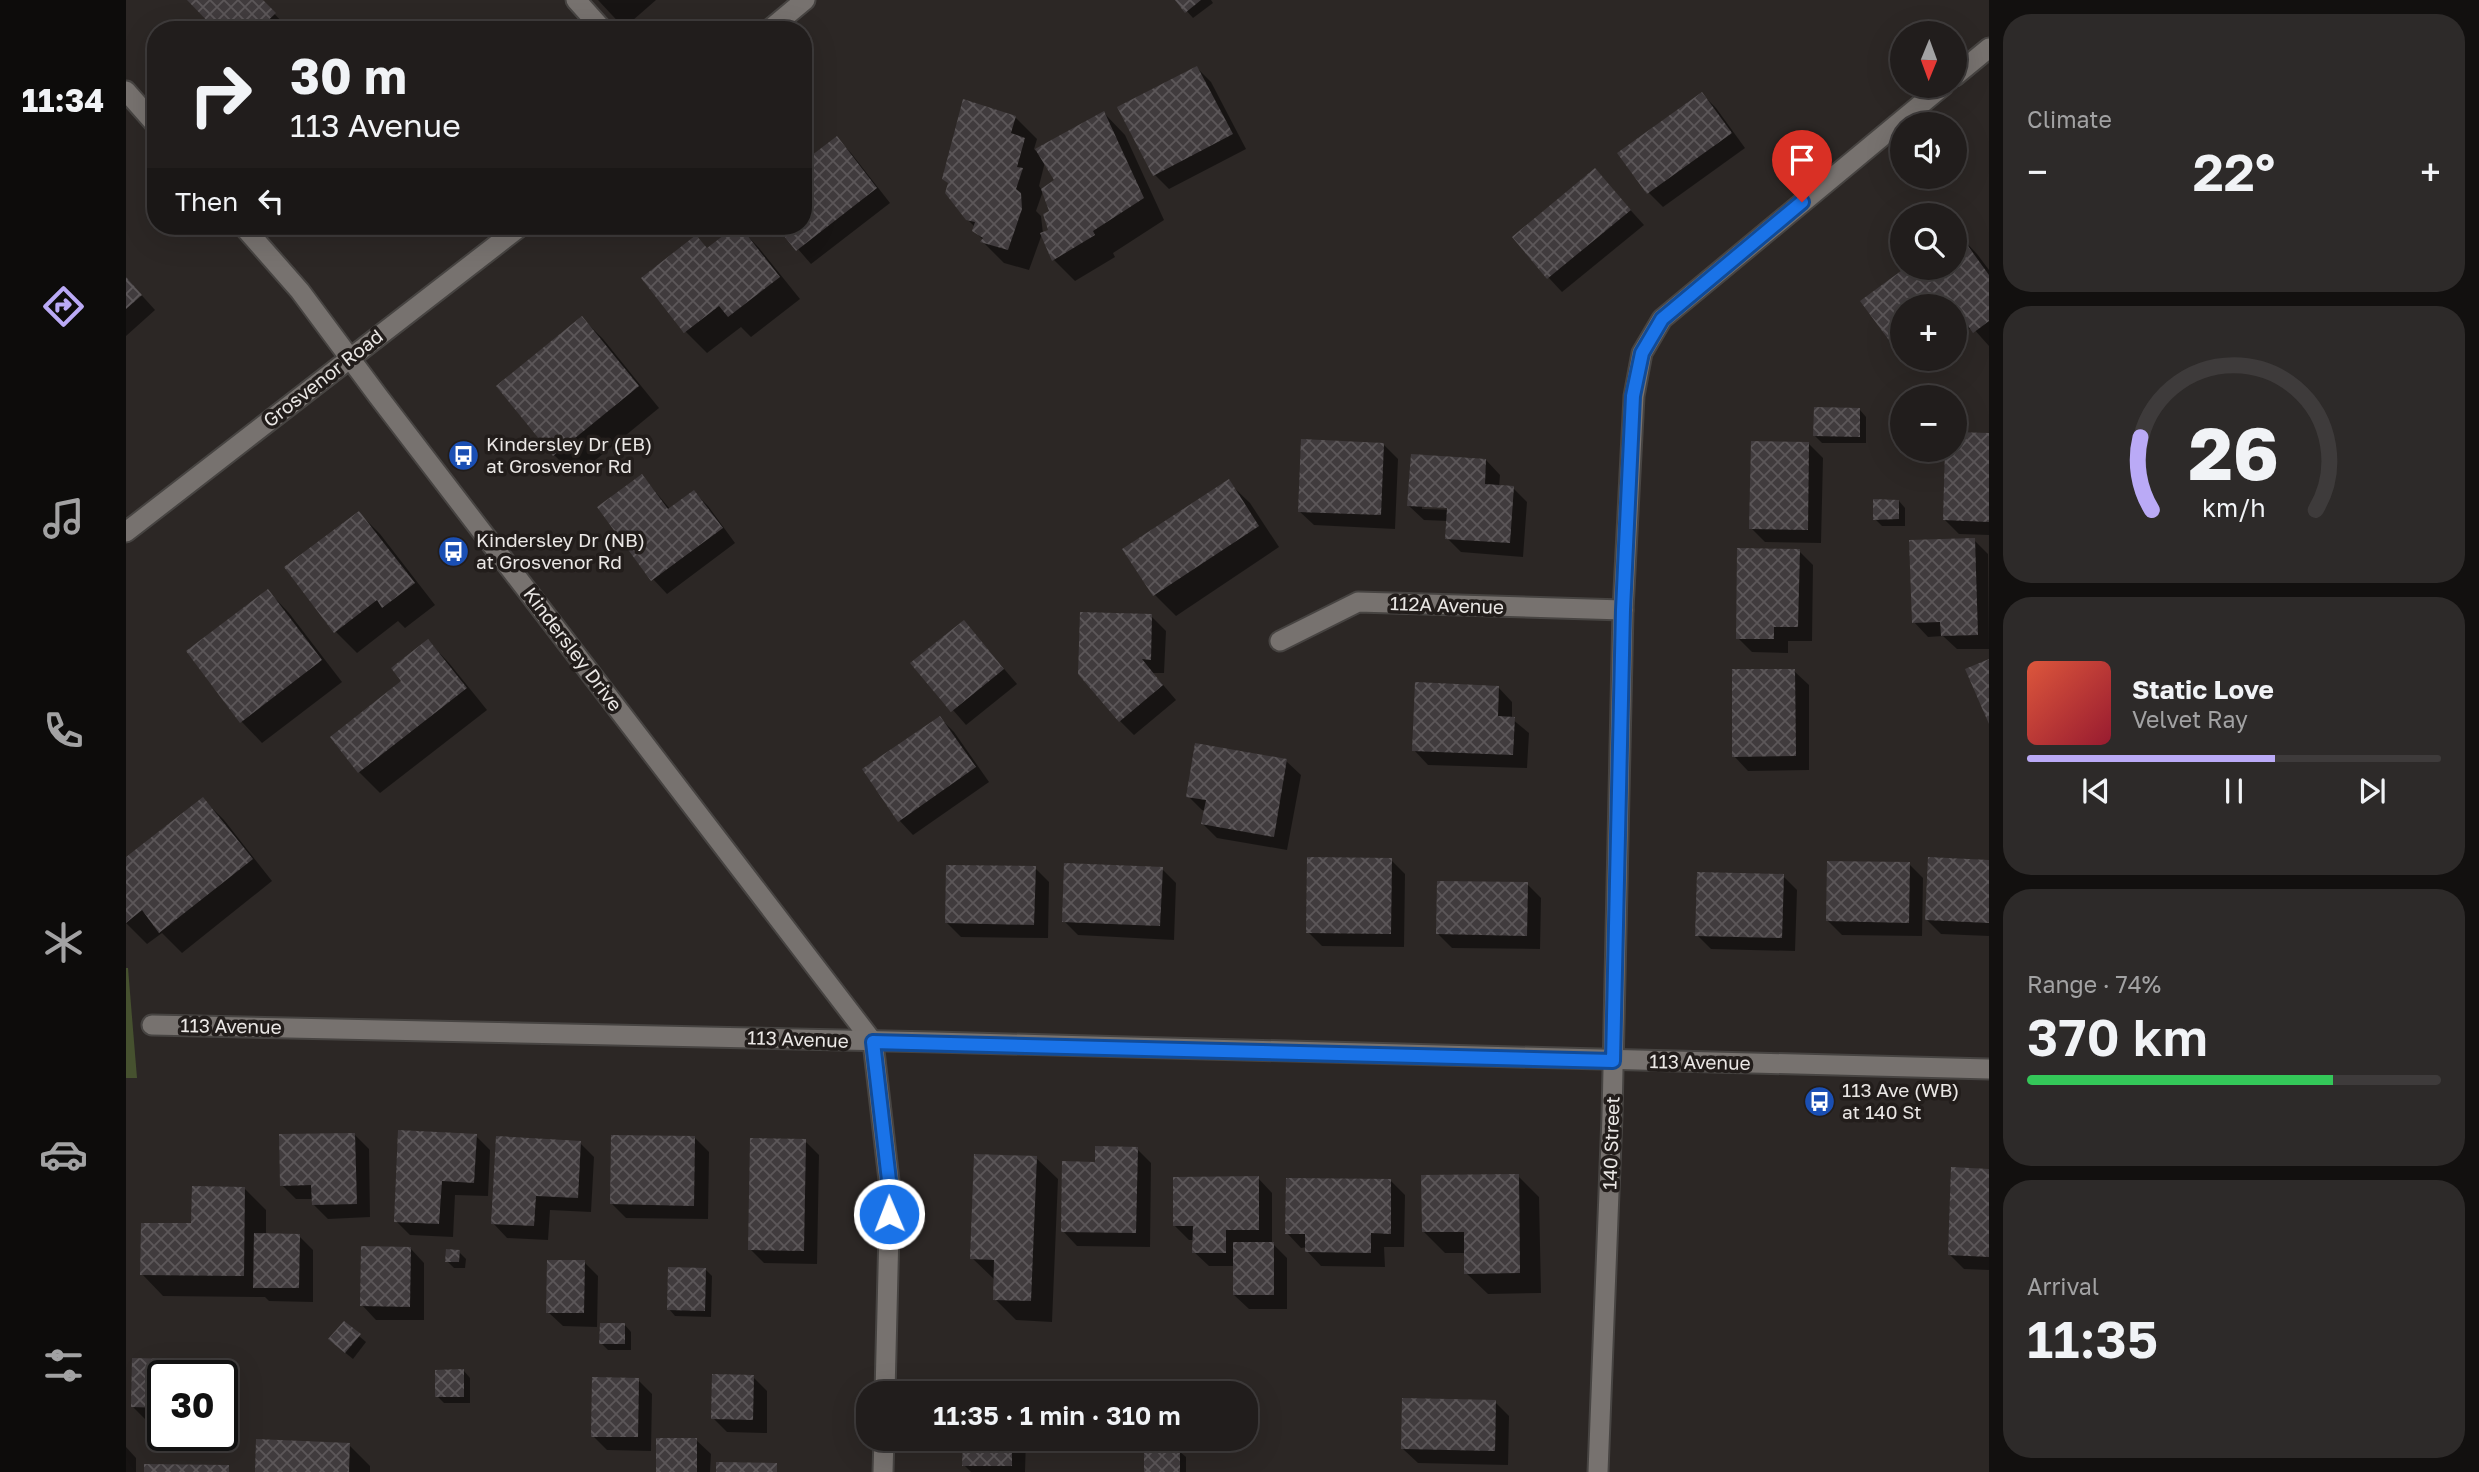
<!DOCTYPE html>
<meta charset="utf-8">
<style>
body{margin:0;font-family:"Golos Text",sans-serif;background:#2d2a29;color:#f1f3f6;height:100vh;display:flex;flex-direction:column;font-size:26px;white-space:nowrap}
*{box-sizing:border-box;margin:0}
p{font-size:23px;color:#a2a2a3}
.icon{flex:none;width:38px;height:38px;fill:none;stroke:currentColor;stroke-width:2;stroke-linecap:round;stroke-linejoin:round}
.map{position:relative;flex:1;overflow:hidden}
.details{display:flex;flex-direction:column;gap:14px;padding:14px;background:#12100f;width:490px}
.details>*{flex:none}
.banner{position:absolute;left:21px;top:21px;width:665px;height:214px;border-radius:28px;box-shadow:0 7px 28px #0002,0 0 0 2px #3e3b3b;background:#211d1c;color:#f1f3f6;overflow:hidden}
.needle{width:46px;rotate:181deg}
.tools{position:absolute;left:1764px;top:21px;display:grid;gap:14px}
.tools a{display:grid;place-items:center;width:77px;height:77px;border-radius:50%;background:#211d1c;box-shadow:0 7px 28px #0002,0 0 0 2px #3e3b3b;font-size:35px}
.speed{position:absolute;left:21px;top:1360px;display:flex;gap:14px;font-size:35px;font-weight:700;text-align:center}
.speed>*{display:grid;place-content:center;width:91px;height:91px;border-radius:50%;background:#211d1c;box-shadow:0 7px 28px #0002,0 0 0 2px #3e3b3b;line-height:1}
.speed .limit{border:4px solid #111;border-radius:10px;background:#fff;color:#111}
.pin{position:absolute;display:grid;place-items:center;width:60px;height:60px;color:#fff;margin:-72px -30px;border-radius:50% 50% 50% 0;rotate:-45deg;box-shadow:0 0 7px #0007}
.pin .icon{rotate:45deg}
.me{position:absolute;width:77px;margin:-38px;rotate:359deg;stroke-linejoin:round;filter:drop-shadow(0 0 5px #0008)}
.turn{display:flex;align-items:center;gap:24px;height:147px;padding:0 28px;font-size:32px}
.turn .icon{width:91px;height:91px;stroke-width:2.5}
.turn b{display:block;font-size:49px;line-height:60px}
.then{display:flex;align-items:center;height:66px;padding:0 28px;background:#0003;gap:14px;font-size:26px}
.big{font-size:52px;font-weight:600;line-height:1.1}
.details .tile{flex:1;display:flex;flex-direction:column;justify-content:center;gap:10px;min-width:0;padding:0 24px;border-radius:28px;background:#2d2a29}
.details .dial{align-items:center;gap:0}
.dial svg{height:182px;overflow:visible;fill:none;stroke:#3e3b3b;stroke-width:7;stroke-linecap:round;text-anchor:middle}
.dial text{fill:#f1f3f6;stroke:none}
.song{display:flex;align-items:center;gap:21px}
.cover{width:84px;height:84px;border-radius:10px;background:linear-gradient(135deg,hsl(10 70% 55%),hsl(350 70% 35%))}
.played{height:7px;border-radius:4px;background:linear-gradient(90deg,#baaaf6 60%,#3e3b3b 60%)}
.keys{display:flex;justify-content:space-around;direction:ltr}
.heat{display:flex;justify-content:space-between;align-items:center;font-size:38px;direction:ltr}
.charge{height:10px;border-radius:5px;background:linear-gradient(90deg,#34c759 74%,#3e3b3b 0)}
.trip{position:absolute;left:730px;top:1381px;width:402px;height:70px;border-radius:28px;background:#211d1c;box-shadow:0 7px 28px #0002,0 0 0 2px #3e3b3b;font-weight:600;line-height:70px;text-align:center}
main{display:flex;flex:1;min-height:0}
.tabs{display:flex;flex-direction:column;width:126px;justify-content:space-around;align-items:center;background:#0d0c0b;color:#a2a2a3}
.tabs .icon{width:49px;height:49px}
.tabs .active{color:#baaaf6}
.tabs b{font-size:32px;color:#f1f3f6}
.map>svg:first-child{display:block}
</style>
<main>
<nav class="tabs">
<b>11:34</b>
<svg class="icon active" aria-label="directions" viewBox="0 0 24 24"><path d="M12 3l9 9-9 9-9-9zM9 14v-3h6M13 9l2 2-2 2"/></svg>
<svg class="icon" aria-label="music" viewBox="0 0 24 24"><path d="M9 18V5l10-2v13"/><circle cx="6" cy="18" r="3"/><circle cx="16" cy="16" r="3"/></svg>
<svg class="icon" aria-label="phone" viewBox="0 0 24 24"><path d="M5 4h4l2 5-3 2q2 4 5 5l2-3 5 2v4C11 20 4 13 5 4z"/></svg>
<svg class="icon" aria-label="climate" viewBox="0 0 24 24"><path d="M12 3v18M4 7l16 10M4 17L20 7"/></svg>
<svg class="icon" aria-label="car" viewBox="0 0 24 24"><path d="M5 17H2v-5l4-1 3-4h7l3 4 3 1v5h-3M9 17h6M6 11h13"/><circle cx="7" cy="17" r="2"/><circle cx="17" cy="17" r="2"/></svg>
<svg class="icon" aria-label="filters" viewBox="0 0 24 24"><path d="M4 7h16M4 17h16"/><circle cx="9" cy="7" r="2"/><circle cx="15" cy="17" r="2"/></svg>
</nav>
<div class="map">
<svg width="1863" height="1472" viewBox="0 0 1863 1472">
<defs>
<pattern id="building-cross-hatch" width="8" height="8" patternUnits="userSpaceOnUse" patternTransform="scale(1.75)"><rect width="8" height="8" fill="#403b3d"/><path d="M0 0l8 8M0 8l8-8" fill="none" stroke="#5c5759"/></pattern>
</defs>
<rect width="100%" height="100%" fill="#2c2725"/>
<polygon fill="#46512f" points="0,968 2,968 11,1078 0,1078"/>
<g fill="#0007" fill-rule="evenodd">
<polygon points="64,0 135,0 162,28 160,30 93,30"/>
<polygon points="472,0 530,0 498,28"/>
<polygon points="1051,0 1085,0 1087,3 1067,18"/>
<polygon points="1071,68 1085,82 1120,149 1043,189 1029,175"/>
<polygon points="1576,94 1590,108 1619,148 1537,207 1523,193 1494,153"/>
<path d="M 839,102 L 890,118 L 911,139 L 908,149 L 910,151 L 978,113 L 999,135 L 1038,220 L 987,253 L 989,257 L 949,281 L 928,260 L 916,234 L 903,270 L 878,263 L 857,242 L 857,240 L 848,230 L 849,227 L 841,219 ZM 919,162 L 930,180 L 916,190 L 913,186 ZM 917,191 L 925,212 L 925,231 L 917,234 L 915,216 L 910,211 Z"/>
<polygon points="711,139 725,153 764,203 685,264 652,226 677,226"/>
<polygon points="1469,171 1518,225 1436,292 1422,277"/>
<polygon points="612,226 633,248 674,299 625,337 615,327 581,353 560,332 517,278 582,249"/>
<polygon points="1830,232 1851,254 1863,270 1863,346 1846,327 1829,339 1829,306 1776,306 1776,353 1736,301 1782,268 1829,268"/>
<polygon points="0,278 29,310 0,336"/>
<polygon points="456,318 477,339 533,408 450,476 428,455 372,387"/>
<polygon points="1782,359 1802,359 1790,367"/>
<polygon points="1734,410 1740,417 1740,443 1696,443 1689,436"/>
<polygon points="1829,434 1863,435 1863,535 1833,534 1819,520 1821,450 1829,450"/>
<polygon points="1682,443 1697,458 1695,543 1639,542 1625,528"/>
<polygon points="1258,445 1272,459 1269,529 1188,525 1173,511"/>
<path d="M 1360,460 L 1374,475 L 1373,487 L 1387,488 L 1401,502 L 1397,557 L 1335,552 L 1321,538 L 1322,521 L 1298,520 L 1283,506 ZM 1296,505 L 1330,507 L 1330,510 L 1296,509 Z"/>
<polygon points="516,476 544,509 568,492 582,506 609,543 541,594 527,579"/>
<polygon points="1102,482 1124,503 1153,547 1050,616 1029,595"/>
<polygon points="1773,501 1779,508 1779,526 1756,526 1749,519"/>
<polygon points="233,513 254,534 309,605 279,628 272,621 231,653 210,632"/>
<polygon points="1848,540 1862,554 1863,649 1831,649 1817,636 1802,637 1788,622"/>
<polygon points="1673,551 1687,565 1686,641 1662,641 1662,653 1626,652 1612,638"/>
<polygon points="142,591 163,613 216,682 136,743 115,721"/>
<polygon points="1025,616 1040,631 1038,673 1027,673 1050,700 1008,735 994,721"/>
<polygon points="838,622 891,684 840,725 787,664"/>
<polygon points="302,641 323,663 361,710 254,793 233,772 277,681"/>
<polygon points="1668,671 1683,685 1683,770 1622,771 1608,756"/>
<polygon points="1372,687 1386,702 1386,719 1403,733 1401,768 1302,765 1288,750"/>
<polygon points="814,718 828,732 863,782 787,835 773,820"/>
<polygon points="1160,761 1175,775 1161,850 1091,838 1077,824 1079,811 1076,810 1062,796"/>
<polygon points="77,799 98,820 146,881 56,953 36,933 21,944 0,923 0,860"/>
<polygon points="1265,860 1279,874 1278,947 1196,946 1182,932"/>
<polygon points="1863,861 1863,936 1815,934 1801,920"/>
<polygon points="1783,864 1797,878 1796,936 1716,935 1702,921"/>
<polygon points="909,868 923,882 922,938 835,937 820,922"/>
<polygon points="1036,869 1050,883 1048,940 952,935 938,921"/>
<polygon points="1657,876 1671,890 1669,951 1585,949 1571,935"/>
<polygon points="1401,884 1415,898 1414,949 1326,948 1312,934"/>
<polygon points="229,1135 243,1149 244,1217 202,1219 187,1204 187,1199 170,1199 156,1185"/>
<polygon points="350,1136 364,1150 362,1196 329,1195 327,1237 284,1235 270,1221"/>
<polygon points="569,1138 583,1152 582,1219 500,1218 486,1204"/>
<polygon points="679,1141 693,1155 691,1264 638,1263 624,1249"/>
<polygon points="454,1143 468,1157 465,1212 424,1210 422,1240 381,1238 367,1223"/>
<polygon points="1011,1149 1025,1163 1024,1247 951,1246 937,1231"/>
<polygon points="910,1158 932,1179 926,1322 890,1320 869,1299 869,1280 846,1258"/>
<polygon points="1863,1171 1863,1270 1838,1269 1824,1255"/>
<polygon points="1392,1176 1413,1197 1415,1293 1362,1294 1340,1273 1340,1253 1319,1253 1298,1232"/>
<polygon points="1132,1178 1146,1193 1146,1243 1161,1258 1161,1309 1123,1309 1108,1295 1108,1266 1083,1266 1068,1252 1068,1240 1063,1240 1048,1225"/>
<polygon points="1265,1181 1279,1195 1278,1247 1258,1247 1259,1267 1195,1266 1181,1251 1181,1247 1175,1248 1161,1233"/>
<polygon points="118,1188 140,1210 140,1235 173,1236 187,1250 187,1302 143,1301 139,1297 37,1296 16,1274 67,1225"/>
<polygon points="284,1248 298,1263 298,1320 250,1320 236,1305"/>
<polygon points="333,1252 340,1259 339,1268 328,1268 321,1261"/>
<polygon points="458,1262 472,1276 471,1327 437,1326 422,1312"/>
<polygon points="579,1269 586,1276 585,1317 549,1316 543,1309"/>
<polygon points="499,1325 505,1332 505,1350 482,1350 475,1343"/>
<polygon points="233,1336 240,1342 227,1359 211,1346"/>
<polygon points="8,1359 55,1360 69,1375 37,1376 37,1421 21,1421 7,1407"/>
<polygon points="338,1371 344,1378 344,1403 318,1403 311,1396"/>
<polygon points="627,1377 641,1391 641,1433 601,1432 587,1418"/>
<polygon points="512,1380 526,1394 525,1451 481,1450 467,1436"/>
<polygon points="1369,1402 1383,1416 1382,1465 1292,1463 1277,1449"/>
<polygon points="838,1438 900,1438 899,1472 845,1472 838,1465"/>
<polygon points="570,1440 585,1454 584,1472 531,1472"/>
<polygon points="223,1445 244,1466 244,1472 131,1472"/>
<polygon points="0,1447 10,1458 10,1472 0,1472"/>
<polygon points="1053,1451 1060,1457 1060,1472 1020,1472"/>
</g>
<g fill="url(#building-cross-hatch)">
<polygon points="61,0 137,0 150,13 132,30 90,30"/>
<polygon points="1049,0 1075,0 1059,13"/>
<polygon points="1071,66 1107,134 1027,176 991,107"/>
<polygon points="1576,92 1606,133 1521,194 1491,153"/>
<polygon points="837,99 890,116 885,133 899,138 891,167 897,168 890,189 895,193 896,209 882,250 854,242 857,238 846,231 849,222 840,220 819,193 822,183 816,179"/>
<polygon points="978,111 1018,198 967,231 969,235 926,261 914,233 922,230 917,214 923,211 915,189 928,180 909,149"/>
<polygon points="711,136 751,188 670,251 650,226 677,226 677,162"/>
<polygon points="1469,168 1505,210 1421,279 1386,237"/>
<polygon points="610,226 614,226 654,277 602,317 593,306 558,333 515,278 570,235 581,248"/>
<polygon points="1829,228 1863,275 1863,321 1847,333 1827,304 1824,306 1776,306 1776,341 1768,347 1734,301 1779,268 1829,268"/>
<polygon points="0,277 16,295 0,309"/>
<polygon points="456,316 513,386 427,456 370,386"/>
<polygon points="1688,407 1734,408 1734,437 1687,436"/>
<polygon points="1829,432 1863,433 1863,522 1817,520 1819,450 1829,450"/>
<polygon points="1175,439 1258,443 1255,515 1172,512"/>
<polygon points="1625,441 1683,442 1682,530 1623,529"/>
<polygon points="1285,454 1360,459 1359,484 1388,486 1384,543 1319,539 1321,508 1281,506"/>
<polygon points="516,474 542,509 568,490 597,528 525,581 471,507"/>
<polygon points="1103,479 1133,526 1027,596 996,549"/>
<polygon points="1747,499 1773,500 1773,519 1747,520"/>
<polygon points="233,511 289,583 256,608 251,600 208,633 158,567"/>
<polygon points="1849,538 1852,635 1815,636 1814,622 1786,623 1783,540"/>
<polygon points="1611,548 1674,549 1672,627 1648,627 1648,639 1610,639"/>
<polygon points="142,589 196,660 114,723 60,651"/>
<polygon points="954,612 1026,614 1025,660 1016,659 1037,685 993,722 952,674"/>
<polygon points="838,620 878,669 825,712 784,663"/>
<polygon points="302,639 341,688 232,773 204,737 275,681 265,668"/>
<polygon points="1863,659 1863,724 1839,669"/>
<polygon points="1606,669 1669,669 1670,756 1606,757"/>
<polygon points="1289,682 1373,686 1372,716 1389,717 1387,755 1286,751"/>
<polygon points="814,716 850,767 772,822 736,769"/>
<polygon points="1069,743 1161,759 1148,837 1075,824 1080,800 1060,797"/>
<polygon points="77,797 127,859 33,933 16,910 0,923 0,857"/>
<polygon points="1181,857 1266,858 1265,934 1180,933"/>
<polygon points="1802,857 1863,860 1863,923 1799,920"/>
<polygon points="1701,861 1784,862 1783,923 1700,921"/>
<polygon points="938,863 1037,867 1034,926 936,922"/>
<polygon points="820,865 910,866 908,925 819,923"/>
<polygon points="1571,872 1658,874 1656,938 1569,936"/>
<polygon points="1311,881 1402,882 1401,936 1310,934"/>
<polygon points="272,1130 351,1134 348,1183 316,1181 313,1224 268,1222"/>
<polygon points="229,1133 231,1204 186,1205 185,1185 154,1186 153,1134"/>
<polygon points="485,1135 569,1136 568,1206 484,1204"/>
<polygon points="370,1136 455,1141 452,1198 410,1196 408,1226 365,1224"/>
<polygon points="624,1138 680,1139 678,1251 622,1250"/>
<polygon points="969,1146 1012,1147 1010,1233 935,1232 936,1161 969,1162"/>
<polygon points="848,1154 911,1156 905,1301 867,1300 868,1260 844,1259"/>
<polygon points="1825,1167 1863,1169 1863,1257 1822,1255"/>
<polygon points="1393,1174 1394,1273 1338,1274 1338,1232 1296,1232 1295,1175"/>
<polygon points="1133,1176 1133,1230 1100,1230 1100,1253 1066,1253 1067,1226 1047,1226 1047,1177"/>
<polygon points="1160,1178 1265,1179 1265,1234 1245,1233 1245,1253 1179,1252 1179,1234 1159,1234"/>
<polygon points="66,1186 119,1187 118,1276 14,1275 15,1223 65,1223"/>
<polygon points="128,1233 174,1234 173,1288 127,1288"/>
<rect x="1107" y="1242" width="41" height="53"/>
<polygon points="235,1246 285,1247 284,1307 234,1306"/>
<polygon points="320,1249 334,1250 333,1262 319,1262"/>
<polygon points="421,1260 459,1260 458,1313 420,1313"/>
<polygon points="542,1267 580,1268 579,1311 541,1310"/>
<polygon points="218,1321 235,1334 219,1353 202,1339"/>
<polygon points="474,1323 499,1323 499,1344 473,1344"/>
<polygon points="6,1358 55,1359 55,1376 37,1376 37,1408 5,1407"/>
<polygon points="338,1369 338,1397 309,1397 309,1370"/>
<polygon points="586,1374 628,1375 627,1420 585,1419"/>
<polygon points="466,1377 513,1378 512,1437 465,1437"/>
<polygon points="1276,1398 1370,1400 1369,1451 1275,1449"/>
<rect x="530" y="1438" width="41" height="34"/>
<polygon points="837,1438 886,1438 886,1466 836,1466"/>
<polygon points="130,1439 224,1443 223,1472 129,1472"/>
<polygon points="1018,1448 1054,1449 1054,1472 1018,1472"/>
<polygon points="590,1462 651,1463 651,1472 590,1472"/>
<polygon points="18,1464 103,1465 103,1472 18,1472"/>
</g>
<g fill="none" stroke-linecap="round" stroke-linejoin="round">
<defs>
<polyline id="service" points="450,0 477,30"/>
<g id="minor">
<polyline points="1829,76 1863,48"/>
<polyline points="0,91 30,125"/>
<polyline points="117,226 174,291 252,396 747,1042"/>
<polyline points="1154,641 1232,602 1497,610"/>
<polyline points="26,1025 808,1042 1863,1069"/>
<polyline points="747,1042 764,1189 759,1393"/>
<polyline points="757,1472 758,1438"/>
<polyline points="1472,1472 1486,1116 1497,610 1508,396 1516,353 1536,319 1817,86"/>
</g>
<g id="tertiary">
<polyline points="643,30 679,0"/>
<polyline points="0,532 395,226"/>
</g>
</defs>
<use href="#service" stroke="#474442" stroke-width="23"/>
<use href="#minor" stroke="#474442" stroke-width="23"/>
<use href="#tertiary" stroke="#474442" stroke-width="23"/>
<use href="#service" stroke="#77726f" stroke-width="19"/>
<use href="#minor" stroke="#77726f" stroke-width="19"/>
<use href="#tertiary" stroke="#77726f" stroke-width="19"/>
</g>
<g fill="none" stroke-linecap="round" stroke-linejoin="round">
<defs>
<polyline id="route" points="763,1214 764,1189 747,1042 1487,1061 1497,610 1507,396 1516,353 1536,319 1676,202"/>
</defs>
<use href="#route" stroke="#114b97" stroke-width="18"/>
<use href="#route" stroke="#1a73e8" stroke-width="12"/>
</g>
<defs>
<symbol id="bus-disc" viewBox="-11 -11 22 22"><circle r="9.5" fill="#1a4fb4" stroke="#221d1b"/><path d="M-5-6H5V4H4V6H2V4H-2V6H-4V4H-5ZM-3.5-4V0h7V-4ZM-3.5 1.2v1.5H-2V1.2ZM2 1.2v1.5H3.5V1.2Z" fill="#fff"/></symbol>
</defs>
<g fill-rule="evenodd">
<use href="#bus-disc" x="320" y="438" width="35" height="35"/>
<use href="#bus-disc" x="310" y="534" width="35" height="35"/>
<use href="#bus-disc" x="1676" y="1084" width="35" height="35"/>
</g>
<g text-anchor="middle" stroke-width="7" stroke-linejoin="round" paint-order="stroke">
<g font-size="19" fill="#eae7e5" stroke="#221d1b">
<text transform="translate(197 378) rotate(-38)" y="7">Grosvenor Road</text>
<text transform="translate(1321 605) rotate(2)" y="7">112A Avenue</text>
<text transform="translate(447 649) rotate(53)" y="7">Kindersley Drive</text>
<text transform="translate(105 1026) rotate(1)" y="7">113 Avenue</text>
<text transform="translate(672 1039) rotate(2)" y="7">113 Avenue</text>
<text transform="translate(1574 1062) rotate(1)" y="7">113 Avenue</text>
<text transform="translate(1485 1143) rotate(-88)" y="7">140 Street</text>
</g>
<g font-size="19" fill="#eae7e5" stroke="#221d1b" text-anchor="start">
<text x="360" y="451">Kindersley Dr (EB)<tspan x="360" dy="22">at Grosvenor Rd</tspan></text>
<text x="350" y="547">Kindersley Dr (NB)<tspan x="350" dy="22">at Grosvenor Rd</tspan></text>
<text x="1716" y="1097">113 Ave (WB)<tspan x="1716" dy="22">at 140 St</tspan></text>
</g>
</g>
</svg>
<div class="tools">
<a><svg class="needle" viewBox="-14 -14 28 28"><path d="M0-13l5 13h-10z" fill="#e53935"/><path d="M0 13l5-13h-10z" fill="#a2a2a3"/></svg></a>
<a><svg class="icon" aria-label="sound" viewBox="0 0 24 24"><path d="M4 9h4l5-4v14l-5-4H4zM17 9q2 3 0 6"/></svg></a>
<a><svg class="icon" aria-label="search" viewBox="0 0 24 24"><circle cx="10" cy="10" r="6"/><path d="M15 15l6 6"/></svg></a>
<a>+</a>
<a>−</a>
</div>
<div class="speed"><div class="limit">30</div></div>
<div class="pin" style="left:1676px;top:202px;background:#d93025"><svg class="icon" aria-label="arrive" viewBox="0 0 24 24"><path d="M6 21V4h12l-3 4 3 4H6"/></svg></div>
<svg class="me" style="left:763px;top:1214px" viewBox="-20 -20 40 40"><circle r="17" fill="#1a73e8" stroke="#fff" stroke-width="3"/><path d="M0-11L8 9 0 5-8 9z" fill="#fff"/></svg>
<div class="trip">11:35 · 1 min · 310 m</div>
<div class="banner">
<div class="turn"><svg class="icon" aria-label="right" viewBox="0 0 24 24"><path d="M7 20v-9h11M14 6l5 5-5 5"/></svg><div><b>30 m</b>113 Avenue</div></div>
<div class="then">Then<svg class="icon" aria-label="left" viewBox="0 0 24 24"><path d="M17 20v-9H6M10 6l-5 5 5 5"/></svg></div>
</div>
</div>
<section class="details">
<div class="tile"><p>Climate</p>
<div class="heat"><a>−</a><b class="big">22°</b><a>+</a></div>
</div>
<div class="tile dial"><svg viewBox="0 0 100 80">
<path d="M14 69A42 42 0 1 1 86 69"/>
<path d="M14 69A42 42 0 0 1 9 37" stroke="#baaaf6"/>
<text x="50" y="56" font-size="32" font-weight="700">26</text>
<text x="50" y="72" font-size="11">km/h</text>
</svg></div>
<div class="tile">
<div class="song"><i class="cover"></i><div><b>Static Love</b><p>Velvet Ray</p></div></div>
<div class="played"></div>
<div class="keys"><svg class="icon" aria-label="previous" viewBox="0 0 24 24"><path d="M18 5L8 12l10 7zM5 5v14"/></svg><svg class="icon" aria-label="pause" viewBox="0 0 24 24"><path d="M8 5v14M16 5v14"/></svg><svg class="icon" aria-label="next" viewBox="0 0 24 24"><path d="M6 5l10 7-10 7zM19 5v14"/></svg></div>
</div>
<div class="tile"><p>Range · 74%</p><b class="big">370 km</b><div class="charge"></div></div>
<div class="tile"><p>Arrival</p><b class="big">11:35</b></div>
</section>
</main>
